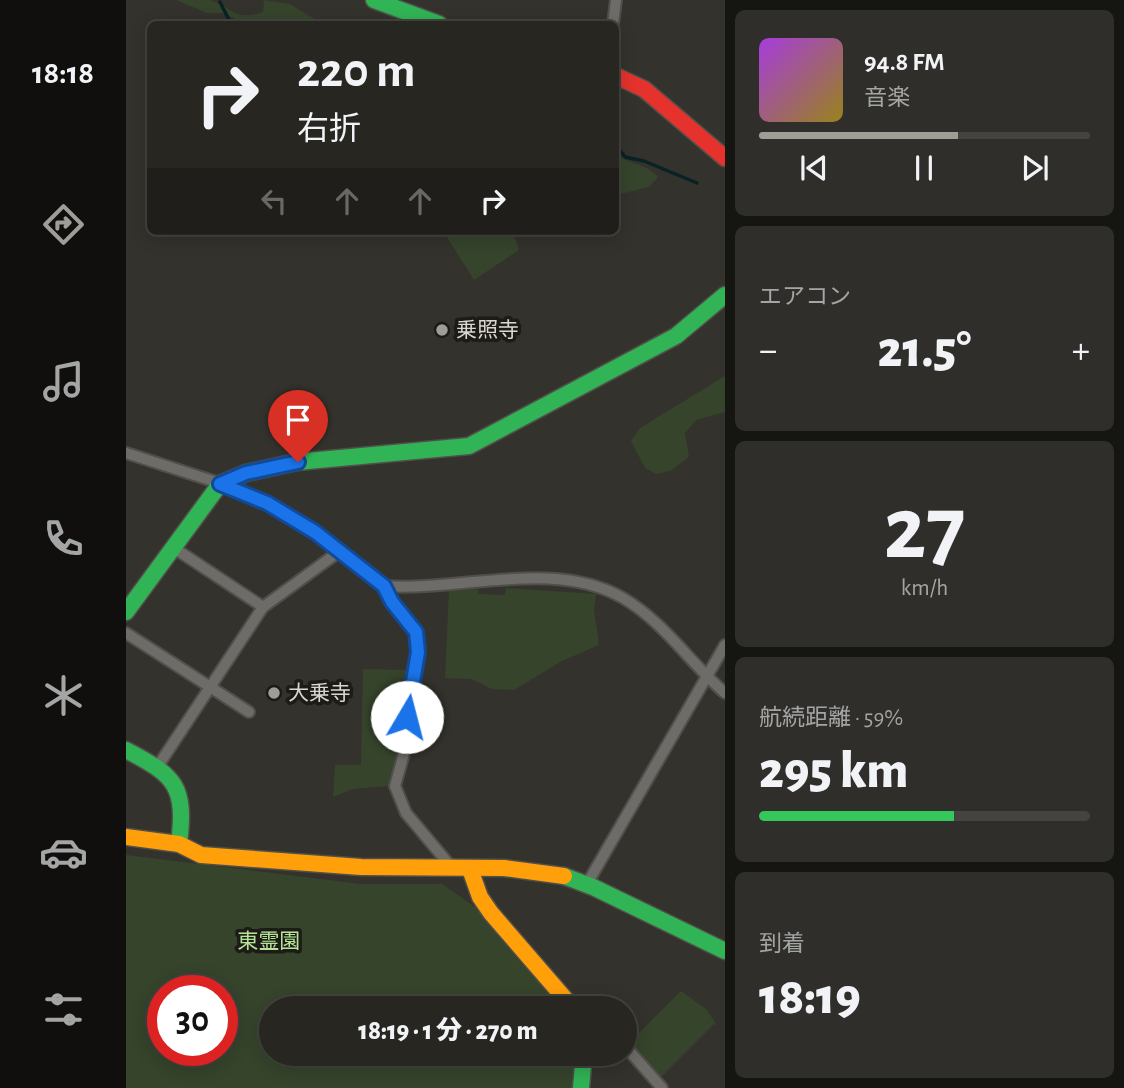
<!DOCTYPE html>
<html lang="ja">
<meta charset="utf-8">
<style>
body{margin:0;font-family:"Alegreya Sans","Noto Sans JP",sans-serif;background:#2f2e2a;color:#f1f3f6;height:100vh;display:flex;flex-direction:column;font-size:26px;white-space:nowrap}
*{box-sizing:border-box;margin:0}
p{font-size:23px;color:#a4a5a5}
.icon{flex:none;width:38px;height:38px;fill:none;stroke:currentColor;stroke-width:2;stroke-linecap:round;stroke-linejoin:round}
.map{position:relative;flex:1;overflow:hidden}
.panel{display:flex;flex-direction:column;gap:10px;padding:10px;background:#151512;width:399px}
.panel>*{flex:none}
.top-card{position:absolute;left:21px;top:21px;width:472px;height:214px;border-radius:10px;box-shadow:0 4px 18px #0003,0 0 0 2px #43433f;background:#272621;color:#f1f3f6;overflow:hidden}
.speed{position:absolute;left:21px;top:975px;display:flex;gap:14px;font-size:35px;font-weight:700;text-align:center}
.speed>*{display:grid;place-content:center;width:91px;height:91px;border-radius:50%;background:#272621;box-shadow:0 4px 18px #0003,0 0 0 2px #43433f;line-height:1}
.speed .limit{border:10px solid #d22;background:#fff;color:#111}
.pin{position:absolute;display:grid;place-items:center;width:60px;height:60px;color:#fff;margin:-72px -30px;border-radius:50% 50% 50% 0;rotate:-45deg;box-shadow:0 0 7px #0007}
.pin .icon{rotate:45deg}
.me{position:absolute;width:77px;margin:-38px;rotate:8deg;stroke-linejoin:round;filter:drop-shadow(0 0 5px #0008)}
.turn{display:flex;align-items:center;gap:24px;height:147px;padding:0 35px;font-size:32px}
.turn .icon{width:91px;height:91px;stroke-width:2.5}
.turn b{display:block;font-size:49px;line-height:60px}
.lanes{display:flex;align-items:center;height:66px;padding:0 35px;background:#0003;justify-content:center;gap:35px;direction:ltr}
.lanes .off{opacity:.35}
.big{font-size:52px;font-weight:800;line-height:1.1}
.panel .widget{flex:1;display:flex;flex-direction:column;justify-content:center;gap:10px;min-width:0;padding:0 24px;border-radius:10px;background:#2f2e2a}
.panel .dial{align-items:center;gap:0}
.dial b{font-size:91px;line-height:1}
.song{display:flex;align-items:center;gap:21px}
.cover{width:84px;height:84px;border-radius:10px;background:linear-gradient(135deg,hsl(280 70% 55%),hsl(50 70% 35%))}
.played{height:7px;border-radius:4px;background:linear-gradient(90deg,#a09d97 60%,#43433f 60%)}
.keys{display:flex;justify-content:space-around;direction:ltr}
.heat{display:flex;justify-content:space-between;align-items:center;font-size:38px;direction:ltr}
.charge{height:10px;border-radius:5px;background:linear-gradient(90deg,#34c759 59%,#43433f 0)}
.trip{position:absolute;left:133px;top:996px;width:378px;height:70px;border-radius:35px;background:#272621;box-shadow:0 4px 18px #0003,0 0 0 2px #43433f;font-weight:800;line-height:70px;text-align:center}
main{display:flex;flex:1;min-height:0}
.tabs{display:flex;flex-direction:column;width:126px;justify-content:space-around;align-items:center;background:#100f0d;color:#a4a5a5}
.tabs .icon{width:49px;height:49px}
.tabs .selected{color:#a09d97}
.tabs b{font-size:32px;color:#f1f3f6}
.map>svg:first-child{display:block}
</style>
<main>
<nav class="tabs">
<b>18:18</b>
<svg class="icon selected" aria-label="directions" viewBox="0 0 24 24"><path d="M12 3l9 9-9 9-9-9zM9 14v-3h6M13 9l2 2-2 2"/></svg>
<svg class="icon" aria-label="music" viewBox="0 0 24 24"><path d="M9 18V5l10-2v13"/><circle cx="6" cy="18" r="3"/><circle cx="16" cy="16" r="3"/></svg>
<svg class="icon" aria-label="phone" viewBox="0 0 24 24"><path d="M5 4h4l2 5-3 2q2 4 5 5l2-3 5 2v4C11 20 4 13 5 4z"/></svg>
<svg class="icon" aria-label="climate" viewBox="0 0 24 24"><path d="M12 3v18M4 7l16 10M4 17L20 7"/></svg>
<svg class="icon" aria-label="car" viewBox="0 0 24 24"><path d="M5 17H2v-5l4-1 3-4h7l3 4 3 1v5h-3M9 17h6M6 11h13"/><circle cx="7" cy="17" r="2"/><circle cx="17" cy="17" r="2"/></svg>
<svg class="icon" aria-label="filters" viewBox="0 0 24 24"><path d="M4 7h16M4 17h16"/><circle cx="9" cy="7" r="2"/><circle cx="15" cy="17" r="2"/></svg>
</nav>
<div class="map">
<svg width="599" height="1088" viewBox="0 0 599 1088">
<rect width="100%" height="100%" fill="#34322c"/>
<g fill="#36442c" fill-rule="evenodd">
<path d="M 50,0 C 60,0 75,0 84,0 C 107,7 108,22 137,12 L 138,0 L 164,4 L 192,21 L 212,20 L 222,24 L 109,24 L 108,18 L 96,13 L 81,13 Z"/>
<path d="M 490,152 C 501,166 520,162 532,177 L 523,187 L 490,195 Z"/>
<polygon points="317,231 387,231 393,250 348,280"/>
<polygon points="599,376 599,412 570,420 559,433 563,457 544,471 530,474 519,468 505,441 514,428"/>
<polygon points="380,588 470,594 468,609 473,645 436,661 388,690 366,689 346,679 319,678 323,591 352,589 352,594 379,595"/>
<polygon points="237,669 283,670 271,756 263,786 227,789 207,797 209,765 235,765"/>
<path d="M 0,855 L 235,884 L 316,884 L 349,907 L 438,1008 L 145,1008 L 145,1054 L 449,1054 L 446,1088 L 0,1088 ZM 37,990 L 96,990 L 96,1050 L 37,1050 Z"/>
<polygon points="555,991 581,1010 591,1026 588,1024 534,1078 504,1042"/>
</g>
<g fill="none" stroke-linecap="round" stroke-linejoin="round">
<g stroke="#092224" stroke-width="3.5">
<polyline points="94,2 105,24"/>
<polyline points="490,145 499,157 518,161 571,183"/>
</g>
<defs>
<g id="street">
<polyline points="487,24 490,0"/>
<polyline points="0,453 115,490 141,503 189,532 259,586 266,602 290,632 292,652 277,757 269,786 280,813 327,869"/>
<polyline points="48,548 137,607"/>
<path d="M 259,586 C 333,592 427,558 497,598 C 538,622 564,663 599,693"/>
<polyline points="0,633 123,712"/>
<polyline points="32,766 137,607 214,551"/>
<polyline points="461,884 599,645"/>
<polyline points="499,1046 536,1088"/>
</g>
<g id="fast">
<polyline points="248,0 313,24"/>
<polyline points="0,612 94,484 120,473 171,462 343,446 550,336 599,295"/>
<path d="M 0,750 C 50,776 60,786 53,844"/>
<polyline points="438,876 467,887 599,951"/>
<polyline points="455,1088 458,1054"/>
</g>
<g id="slow">
<polyline points="0,837 53,844 75,855 235,867 378,868 438,876"/>
<polyline points="344,869 354,897 365,913 447,1008"/>
</g>
<polyline id="jam" points="490,76 518,89 599,158"/>
</defs>
<use href="#street" stroke="#514f4a" stroke-width="14"/>
<use href="#fast" stroke="#514f4a" stroke-width="19"/>
<use href="#slow" stroke="#514f4a" stroke-width="19"/>
<use href="#jam" stroke="#514f4a" stroke-width="19"/>
<use href="#street" stroke="#6e6c68" stroke-width="10"/>
<use href="#fast" stroke="#30b455" stroke-width="16"/>
<use href="#slow" stroke="#ff9f0a" stroke-width="16"/>
<use href="#jam" stroke="#e5322d" stroke-width="16"/>
</g>
<g fill="none" stroke-linecap="round" stroke-linejoin="round">
<defs>
<polyline id="route" points="172,462 120,473 94,484 141,503 189,532 258,586 266,602 290,632 292,652 281,717"/>
</defs>
<use href="#route" stroke="#114b97" stroke-width="18"/>
<use href="#route" stroke="#1a73e8" stroke-width="12"/>
</g>
<g fill="#a09d97" stroke="#1d1b16" stroke-width="2.5">
<circle cx="316" cy="330" r="7"/>
<circle cx="148" cy="693" r="7"/>
</g>
<g text-anchor="middle" stroke-width="7" stroke-linejoin="round" paint-order="stroke">
<g font-size="21" fill="#dad7d1" stroke="#1d1b16" text-anchor="start">
<text x="330" y="337">乗照寺</text>
<text x="162" y="700">大乗寺</text>
</g>
<g font-size="21" fill="#b5e397" stroke="#1d1b16">
<text x="143" y="948">東霊園</text>
</g>
</g>
</svg>
<div class="speed"><div class="limit">30</div></div>
<div class="pin" style="left:172px;top:462px;background:#d93025"><svg class="icon" aria-label="arrive" viewBox="0 0 24 24"><path d="M6 21V4h12l-3 4 3 4H6"/></svg></div>
<svg class="me" style="left:281px;top:717px" viewBox="-20 -20 40 40"><circle r="19" fill="#fff"/><path d="M0-13L10 11 0 6-10 11z" fill="#1a73e8"/></svg>
<div class="trip">18:19 · 1 分 · 270 m</div>
<div class="top-card">
<div class="turn"><svg class="icon" aria-label="right" viewBox="0 0 24 24"><path d="M7 20v-9h11M14 6l5 5-5 5"/></svg><div><b>220 m</b>右折</div></div>
<div class="lanes"><svg class="icon off" aria-label="left" viewBox="0 0 24 24"><path d="M17 20v-9H6M10 6l-5 5 5 5"/></svg><svg class="icon off" aria-label="ahead" viewBox="0 0 24 24"><path d="M12 20V5M6 11l6-6 6 6"/></svg><svg class="icon off" aria-label="ahead" viewBox="0 0 24 24"><path d="M12 20V5M6 11l6-6 6 6"/></svg><svg class="icon" aria-label="right" viewBox="0 0 24 24"><path d="M7 20v-9h11M14 6l5 5-5 5"/></svg></div>
</div>
</div>
<section class="panel">
<div class="widget">
<div class="song"><i class="cover"></i><div><b>94.8 FM</b><p>音楽</p></div></div>
<div class="played"></div>
<div class="keys"><svg class="icon" aria-label="previous" viewBox="0 0 24 24"><path d="M18 5L8 12l10 7zM5 5v14"/></svg><svg class="icon" aria-label="pause" viewBox="0 0 24 24"><path d="M8 5v14M16 5v14"/></svg><svg class="icon" aria-label="next" viewBox="0 0 24 24"><path d="M6 5l10 7-10 7zM19 5v14"/></svg></div>
</div>
<div class="widget"><p>エアコン</p>
<div class="heat"><a>−</a><b class="big">21.5°</b><a>+</a></div>
</div>
<div class="widget dial"><b>27</b><p>km/h</p></div>
<div class="widget"><p>航続距離 · 59%</p><b class="big">295 km</b><div class="charge"></div></div>
<div class="widget"><p>到着</p><b class="big">18:19</b></div>
</section>
</main>
